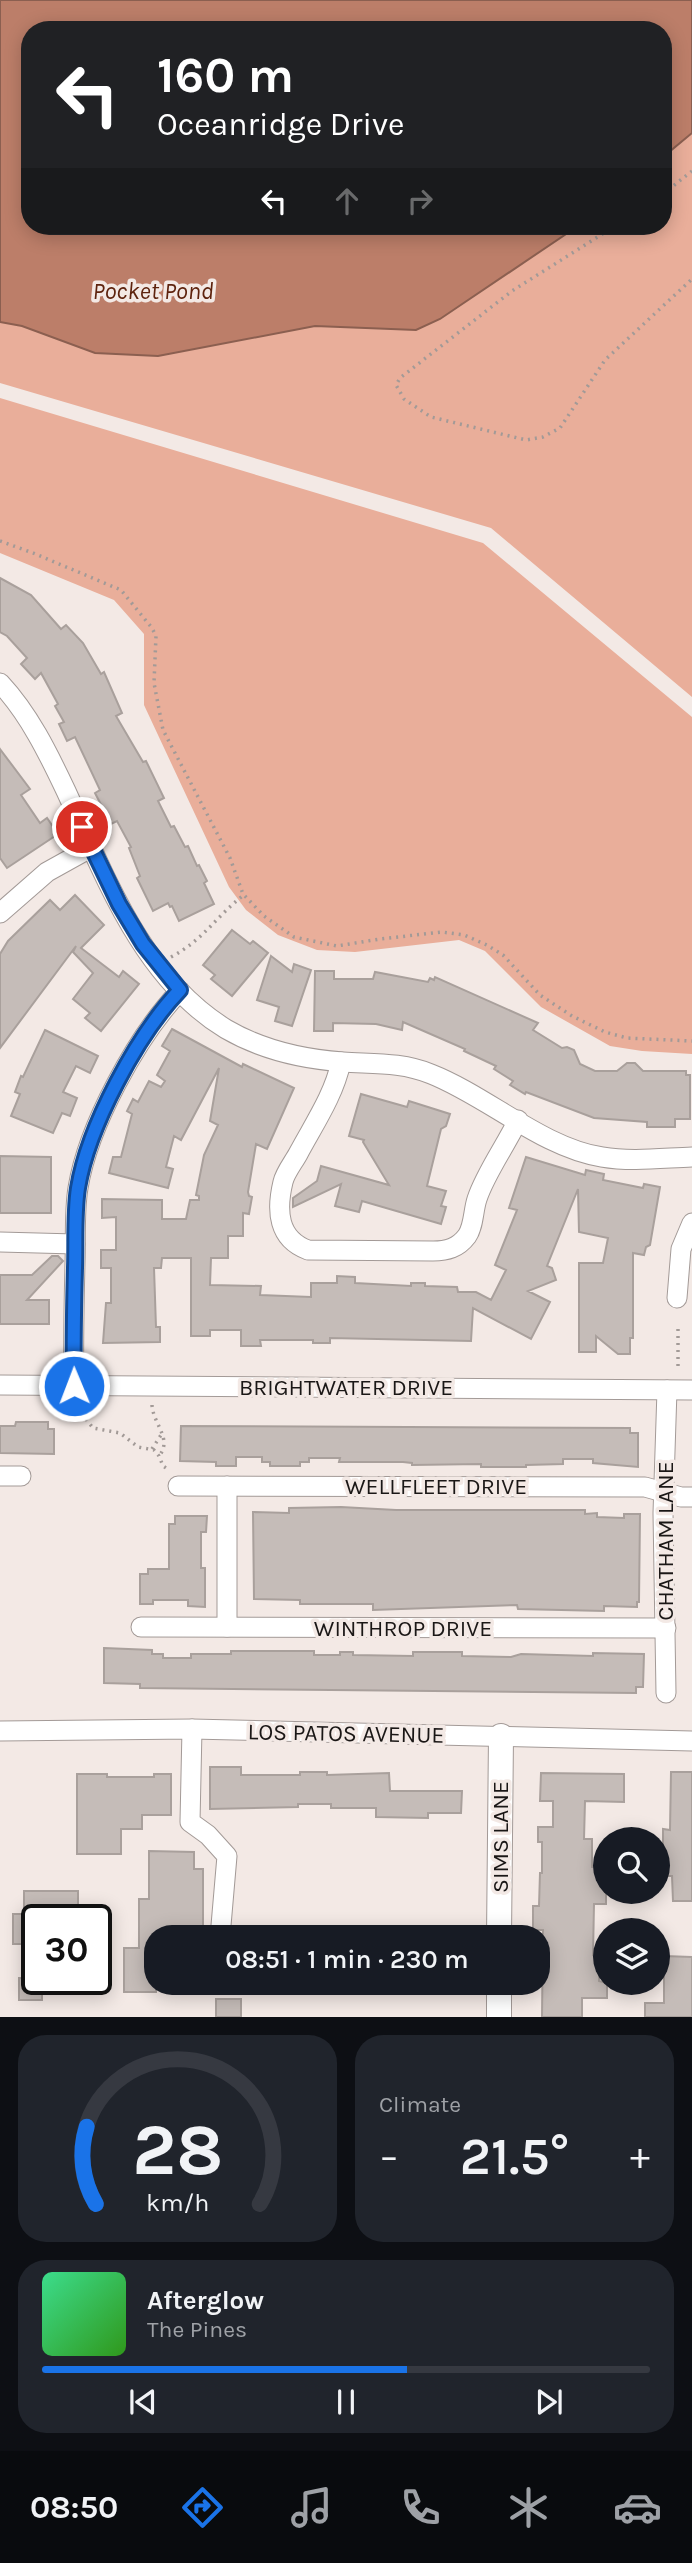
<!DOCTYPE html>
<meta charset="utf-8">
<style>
body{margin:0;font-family:Karla,sans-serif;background:#20242c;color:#f1f3f6;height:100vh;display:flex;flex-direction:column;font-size:26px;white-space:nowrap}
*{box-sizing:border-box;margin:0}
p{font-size:23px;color:#9ea1a6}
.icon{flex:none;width:38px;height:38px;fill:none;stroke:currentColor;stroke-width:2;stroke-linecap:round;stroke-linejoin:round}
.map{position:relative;height:2017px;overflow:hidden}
.drawer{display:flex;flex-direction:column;gap:18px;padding:18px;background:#0d0f14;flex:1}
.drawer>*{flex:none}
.guide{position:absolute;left:21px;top:21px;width:651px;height:214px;border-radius:28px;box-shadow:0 4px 18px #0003;background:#202124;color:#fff;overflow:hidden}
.buttons{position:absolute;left:593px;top:1827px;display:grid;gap:14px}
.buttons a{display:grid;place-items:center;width:77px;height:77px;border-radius:50%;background:#171b24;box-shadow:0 4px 18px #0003;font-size:35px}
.speed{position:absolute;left:21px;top:1904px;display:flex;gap:14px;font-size:35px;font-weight:700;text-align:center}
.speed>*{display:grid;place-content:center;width:91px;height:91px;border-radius:50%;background:#171b24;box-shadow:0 4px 18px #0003;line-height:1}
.speed .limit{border:4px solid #111;border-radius:10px;background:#fff;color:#111}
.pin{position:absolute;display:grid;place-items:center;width:60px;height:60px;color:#fff;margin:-30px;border:4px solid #fff;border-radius:50%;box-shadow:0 2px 7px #0007}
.me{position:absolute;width:77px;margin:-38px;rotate:359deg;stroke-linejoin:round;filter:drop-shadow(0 0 5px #0008)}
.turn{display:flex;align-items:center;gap:24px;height:147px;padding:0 21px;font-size:32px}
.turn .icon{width:91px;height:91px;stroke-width:2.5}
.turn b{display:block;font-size:49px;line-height:60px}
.lanes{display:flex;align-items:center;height:66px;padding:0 21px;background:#0003;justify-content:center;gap:35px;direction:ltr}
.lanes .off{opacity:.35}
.big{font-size:52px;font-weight:600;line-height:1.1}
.drawer .tile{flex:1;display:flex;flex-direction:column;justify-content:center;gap:10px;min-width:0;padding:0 24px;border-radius:28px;background:#20242c}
.drawer .dial{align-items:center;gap:0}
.dial svg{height:182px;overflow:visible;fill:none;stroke:#363941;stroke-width:7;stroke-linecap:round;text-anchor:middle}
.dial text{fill:#f1f3f6;stroke:none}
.song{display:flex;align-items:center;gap:21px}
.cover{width:84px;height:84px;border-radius:10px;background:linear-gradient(135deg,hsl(150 70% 55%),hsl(110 70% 35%))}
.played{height:7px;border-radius:4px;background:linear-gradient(90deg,#1a73e8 60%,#363941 60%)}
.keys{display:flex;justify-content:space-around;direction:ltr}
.heat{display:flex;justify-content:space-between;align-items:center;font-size:38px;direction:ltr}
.drawer .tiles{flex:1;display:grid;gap:18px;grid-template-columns:1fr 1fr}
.tile:last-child{grid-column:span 2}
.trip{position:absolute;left:144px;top:1925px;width:406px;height:70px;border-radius:28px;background:#171b24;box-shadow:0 4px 18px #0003;font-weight:600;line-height:70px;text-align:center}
.menu{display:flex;height:112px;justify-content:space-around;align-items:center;background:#090b0e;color:#9ea1a6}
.menu .icon{width:49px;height:49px}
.menu .selected{color:#1a73e8}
.menu b{font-size:32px;color:#f1f3f6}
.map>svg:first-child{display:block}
</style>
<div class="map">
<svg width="692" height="2017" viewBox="0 0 692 2017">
<rect width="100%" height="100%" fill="#f3e9e5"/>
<g fill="#e9ae9a" fill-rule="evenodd">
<path d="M 0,0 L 692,0 L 692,697 L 491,528 L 0,383 ZM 30,30 L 663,30 L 663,226 L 30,226 Z"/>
<polygon points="0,398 483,543 692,717 692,1054 642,1051 610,1046 541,1007 485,951 459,940 355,952 317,950 278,935 246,910 229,887 144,705 144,634 114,600 0,553"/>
</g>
<polygon fill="#bc7e69" stroke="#8b5f50" stroke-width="2" points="0,0 692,0 692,133 663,157 663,30 30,30 30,226 578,226 440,319 416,330 315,326 158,356 95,353 22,326 0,322"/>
<g fill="#c5bcb8" stroke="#a9a09c" stroke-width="2">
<polygon points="0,578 31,595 61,629 66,625 83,643 101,674 104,672 122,713 116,716 143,762 146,761 164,798 158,801 171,827 174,826 185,847 188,846 197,866 199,865 207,881 204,883 214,904 179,921 172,906 170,907 168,903 153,911 137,878 140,876 129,848 131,847 117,821 111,824 95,793 100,790 75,737 67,741 59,724 64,722 55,706 58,704 41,673 35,679 21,664 27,658 7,636 0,632"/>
<polygon points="0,749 30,789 21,795 40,823 47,818 58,834 7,868 0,858"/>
<polygon points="75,895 104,925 81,948 119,977 123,971 139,984 101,1031 85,1018 90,1013 73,999 93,973 73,952 76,946 0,1048 0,954 8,941 50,900 60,910"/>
<polygon points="232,930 250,944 253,941 268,953 232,996 211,979 215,975 203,965"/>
<polygon points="271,956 292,972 294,964 311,970 292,1026 275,1021 279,1007 257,1000"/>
<polygon points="315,971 334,971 334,979 373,979 375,972 428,982 430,978 434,980 435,977 538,1023 533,1030 562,1048 567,1047 574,1050 580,1064 595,1071 617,1071 627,1063 635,1063 643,1071 686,1071 686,1075 690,1075 690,1119 675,1119 675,1127 647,1127 647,1122 594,1118 526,1092 525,1094 510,1085 513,1081 494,1069 496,1066 464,1051 465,1049 403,1022 402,1030 376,1024 333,1023 333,1031 314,1031"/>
<polygon points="172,1029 242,1067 243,1064 294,1088 267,1149 256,1144 248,1192 249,1196 252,1197 249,1214 243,1213 243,1236 228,1236 228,1258 211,1258 210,1285 261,1286 260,1295 311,1297 311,1283 337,1283 337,1276 355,1277 355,1283 411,1286 411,1283 425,1283 425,1286 457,1287 458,1292 476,1292 491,1300 506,1270 495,1265 517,1210 509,1208 526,1157 585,1175 586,1170 604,1174 603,1180 643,1188 644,1184 660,1187 650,1245 646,1247 644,1255 633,1253 633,1338 630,1338 630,1354 618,1354 596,1336 596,1352 579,1352 579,1263 603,1263 608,1238 579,1232 578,1189 547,1266 552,1268 556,1280 528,1291 550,1302 531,1339 473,1308 471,1341 330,1338 330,1343 313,1343 313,1340 260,1340 261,1346 241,1346 241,1330 210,1330 210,1336 191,1336 191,1258 162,1258 161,1268 154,1268 156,1327 160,1327 160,1342 103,1343 106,1303 111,1303 111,1268 101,1268 101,1250 116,1250 116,1217 102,1218 102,1199 162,1200 162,1219 186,1219 190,1200 199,1200 199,1196 196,1195 204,1155 218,1125 210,1121 219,1068 181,1140 174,1136 166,1167 173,1169 168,1188 109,1173 113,1157 121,1157 132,1114 127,1111 133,1099 138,1102 149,1081 161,1087 165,1081 157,1075 170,1051 162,1046"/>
<polygon points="45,1030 98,1056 90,1073 76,1066 63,1092 77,1098 70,1116 62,1113 53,1133 11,1116 20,1094 15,1092 21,1076 23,1077"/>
<polygon points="361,1094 407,1107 409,1101 450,1114 446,1126 441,1129 427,1186 446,1191 441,1206 446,1207 441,1224 362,1201 359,1212 335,1206 341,1184 293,1207 293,1198 317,1181 321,1166 389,1185 363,1142 364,1140 349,1136"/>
<polygon points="0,1156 51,1157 51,1213 0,1213"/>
<polygon points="52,1256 58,1256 63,1261 27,1300 49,1300 49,1324 0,1324 0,1275 32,1275"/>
<polygon points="16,1422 48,1422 48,1429 54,1429 54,1454 0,1453 0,1426 15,1426"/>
<polygon points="181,1426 630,1428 630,1433 638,1433 638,1467 593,1463 593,1459 563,1459 563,1464 526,1465 526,1467 481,1467 481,1464 412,1465 412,1463 403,1462 339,1462 340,1458 309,1458 309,1462 300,1462 300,1466 270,1466 270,1462 262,1462 262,1457 236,1457 236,1466 216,1466 216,1462 180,1461"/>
<polygon points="341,1507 396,1510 585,1510 585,1514 597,1513 597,1517 624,1518 624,1514 640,1514 639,1602 637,1602 637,1607 604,1606 604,1611 518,1609 517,1605 373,1610 373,1604 300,1604 300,1600 254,1599 253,1512 289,1513 289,1508"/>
<polygon points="175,1516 207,1516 206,1532 201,1532 201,1568 205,1568 205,1607 188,1606 188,1600 153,1600 153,1604 140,1604 140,1574 148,1574 148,1569 169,1569 169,1524 175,1524"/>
<polygon points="104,1648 152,1650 152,1654 163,1654 163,1658 191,1658 191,1654 231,1654 231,1651 314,1651 314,1655 340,1655 340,1652 353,1652 353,1655 413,1656 413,1652 462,1652 462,1656 511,1657 521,1654 593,1656 593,1653 644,1654 643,1687 636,1687 636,1693 140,1688 140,1684 104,1683"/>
<polygon points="210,1767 241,1767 241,1775 300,1775 300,1772 327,1772 327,1775 389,1773 390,1791 462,1791 461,1813 428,1813 428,1818 376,1817 376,1808 331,1808 331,1804 298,1804 298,1807 210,1809"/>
<polygon points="671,1772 692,1772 692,1901 673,1901 672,1876 663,1876 663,1829 670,1830"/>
<polygon points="541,1773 624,1774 624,1802 585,1801 584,1839 592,1839 592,1867 606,1867 606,1904 594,1904 593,1955 600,1955 599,1981 607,1983 607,1998 582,1998 582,2017 542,2017 543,1930 533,1930 533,1906 539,1906 540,1873 542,1873 542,1842 538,1842 538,1827 553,1827 553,1801 540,1801"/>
<polygon points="77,1774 107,1774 107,1777 154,1777 154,1774 171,1774 171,1815 142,1815 142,1829 121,1829 121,1854 77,1854"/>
<polygon points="149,1851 194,1852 194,1869 203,1869 203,1937 156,1937 156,1992 124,1992 124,1948 139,1948 139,1899 149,1899"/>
<polygon points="24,1891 78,1891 78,1920 37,1920 37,1944 13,1944 13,1914 24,1914"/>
<polygon points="664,1956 692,1957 692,2017 645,2017 645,2003 664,2003"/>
<polygon points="19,1978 42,1979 42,2000 19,2000"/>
<rect x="216" y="1999" width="25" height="18"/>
</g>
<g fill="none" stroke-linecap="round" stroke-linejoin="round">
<defs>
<g id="minor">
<path d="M 0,683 C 29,714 48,753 66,791 C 105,876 142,978 226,1029 C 262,1050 302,1059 343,1062 C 373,1064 402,1062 431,1074 C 487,1096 543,1148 602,1157 C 631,1162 663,1158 692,1157"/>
<polyline points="0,913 47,872 92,847"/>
<path d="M 341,1062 C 334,1095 314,1124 298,1154 C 293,1163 285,1173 283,1182 C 276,1211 278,1239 308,1250 L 433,1251 C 447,1251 458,1248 467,1236 C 474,1226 473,1211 477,1199 C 485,1174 506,1145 518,1120"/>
<polyline points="0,1242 75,1244"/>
<polyline points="677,1298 681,1249 692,1223"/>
<polyline points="0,1385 692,1390"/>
<path d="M 74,1386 C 73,1345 74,1304 75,1263 C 76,1238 74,1212 78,1188 C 88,1126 137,1036 180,991"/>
<polyline points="0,1476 21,1476"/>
<polyline points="178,1486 645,1487 681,1497 692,1497"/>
<polyline points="141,1627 666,1628"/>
<polyline points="227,1627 227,1486"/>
<polyline points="666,1693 663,1513 667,1390"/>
<polyline points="192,1729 190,1822 208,1835 227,1856 220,1937"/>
<polyline points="0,1731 192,1729 692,1741"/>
</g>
<g id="tertiary">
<polyline points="499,1937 501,1736"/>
<polyline points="499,2017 499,1983"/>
</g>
</defs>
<use href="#minor" stroke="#a39a97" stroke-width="21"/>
<use href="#tertiary" stroke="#a39a97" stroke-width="26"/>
<g stroke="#a29a97" stroke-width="3.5" stroke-dasharray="2 5" stroke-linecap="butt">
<polyline points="663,194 692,171"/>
<polyline points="615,226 512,291 400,378 396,385 404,399 431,417 526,440 543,437 560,428 605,360 692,279"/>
<polyline points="0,541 33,553 121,590 152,628 156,636 154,683 163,730 230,858 243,894 264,916 294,937 337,946 380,939 442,932 464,935 487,945 503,955 540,995 572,1016 605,1032 627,1038 692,1041"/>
<path d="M 171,957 C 205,939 216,916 244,895"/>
<polyline points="678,1366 678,1328"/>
<polyline points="85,1405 86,1419 93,1428 120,1433 138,1447 154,1450 159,1456 163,1466 169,1470"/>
<path d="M 152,1405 C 153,1424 173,1439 159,1456"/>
<polyline points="152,1449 161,1435"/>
</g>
<use href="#minor" stroke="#fff" stroke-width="19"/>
<use href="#tertiary" stroke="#fff" stroke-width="24"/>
</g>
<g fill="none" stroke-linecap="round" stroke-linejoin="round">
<defs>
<path id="route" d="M 74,1386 C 73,1346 74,1307 75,1268 C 76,1242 74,1214 78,1188 C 88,1127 137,1035 180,990 L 143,944 L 119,904 L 82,827"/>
</defs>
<use href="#route" stroke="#114b97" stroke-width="18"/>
<use href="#route" stroke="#1a73e8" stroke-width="12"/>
</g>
<g text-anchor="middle" stroke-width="7" stroke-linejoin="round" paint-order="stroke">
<g font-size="23" fill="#1a1716" stroke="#f3e9e5">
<text x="346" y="1395">BRIGHTWATER DRIVE</text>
<text x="436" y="1494">WELLFLEET DRIVE</text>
<text transform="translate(665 1541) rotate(-90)" y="8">CHATHAM LANE</text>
<text x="403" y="1636">WINTHROP DRIVE</text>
<text transform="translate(346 1733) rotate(1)" y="8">LOS PATOS AVENUE</text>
<text transform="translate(500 1837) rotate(-90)" y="8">SIMS LANE</text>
</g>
<g font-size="24" font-style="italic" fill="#5e230e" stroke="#f3e9e5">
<text x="153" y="299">Pocket Pond</text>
</g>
</g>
</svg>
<div class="buttons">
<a><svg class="icon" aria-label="search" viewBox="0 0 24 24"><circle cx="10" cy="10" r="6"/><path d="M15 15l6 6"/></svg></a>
<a><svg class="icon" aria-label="layers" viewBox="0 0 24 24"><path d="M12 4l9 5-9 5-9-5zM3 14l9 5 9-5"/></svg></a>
</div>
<div class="speed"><div class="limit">30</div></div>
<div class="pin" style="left:82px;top:827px;background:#d93025"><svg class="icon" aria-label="arrive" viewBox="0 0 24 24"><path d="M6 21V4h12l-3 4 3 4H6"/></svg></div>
<svg class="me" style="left:74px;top:1386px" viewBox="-20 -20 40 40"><circle r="17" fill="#1a73e8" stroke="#fff" stroke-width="3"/><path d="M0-11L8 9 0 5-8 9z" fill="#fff"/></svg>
<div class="trip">08:51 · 1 min · 230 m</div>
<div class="guide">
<div class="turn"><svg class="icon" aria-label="left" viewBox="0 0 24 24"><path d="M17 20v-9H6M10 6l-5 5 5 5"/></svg><div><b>160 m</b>Oceanridge Drive</div></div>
<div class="lanes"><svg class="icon" aria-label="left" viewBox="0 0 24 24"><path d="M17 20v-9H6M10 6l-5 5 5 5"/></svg><svg class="icon off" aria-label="ahead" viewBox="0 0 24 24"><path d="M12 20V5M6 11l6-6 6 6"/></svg><svg class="icon off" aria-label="right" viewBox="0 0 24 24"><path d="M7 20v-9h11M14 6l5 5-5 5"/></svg></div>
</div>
</div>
<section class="drawer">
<div class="tiles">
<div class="tile dial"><svg viewBox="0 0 100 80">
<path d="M14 69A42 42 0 1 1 86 69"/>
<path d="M14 69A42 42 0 0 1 10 35" stroke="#1a73e8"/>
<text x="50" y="56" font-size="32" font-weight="700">28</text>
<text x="50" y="72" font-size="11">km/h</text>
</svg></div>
<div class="tile"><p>Climate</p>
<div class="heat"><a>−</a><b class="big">21.5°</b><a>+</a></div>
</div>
<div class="tile">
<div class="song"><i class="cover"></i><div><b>Afterglow</b><p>The Pines</p></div></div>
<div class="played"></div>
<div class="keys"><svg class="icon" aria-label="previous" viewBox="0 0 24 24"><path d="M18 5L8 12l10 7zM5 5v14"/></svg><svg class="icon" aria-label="pause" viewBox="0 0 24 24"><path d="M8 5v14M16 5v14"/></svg><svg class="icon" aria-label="next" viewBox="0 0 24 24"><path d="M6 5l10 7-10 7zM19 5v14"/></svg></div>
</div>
</div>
</section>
<nav class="menu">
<b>08:50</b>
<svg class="icon selected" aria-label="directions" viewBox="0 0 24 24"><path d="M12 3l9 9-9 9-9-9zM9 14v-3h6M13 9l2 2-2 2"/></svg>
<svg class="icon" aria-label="music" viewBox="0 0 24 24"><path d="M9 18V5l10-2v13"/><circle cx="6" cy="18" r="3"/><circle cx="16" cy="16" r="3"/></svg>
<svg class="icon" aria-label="phone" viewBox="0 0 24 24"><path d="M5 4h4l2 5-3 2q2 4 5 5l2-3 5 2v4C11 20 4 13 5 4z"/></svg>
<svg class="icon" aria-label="climate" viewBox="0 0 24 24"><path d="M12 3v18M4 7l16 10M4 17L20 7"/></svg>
<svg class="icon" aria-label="car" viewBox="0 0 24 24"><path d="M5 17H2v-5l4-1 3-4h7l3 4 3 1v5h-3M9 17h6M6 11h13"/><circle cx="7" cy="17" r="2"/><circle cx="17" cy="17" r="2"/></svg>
</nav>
